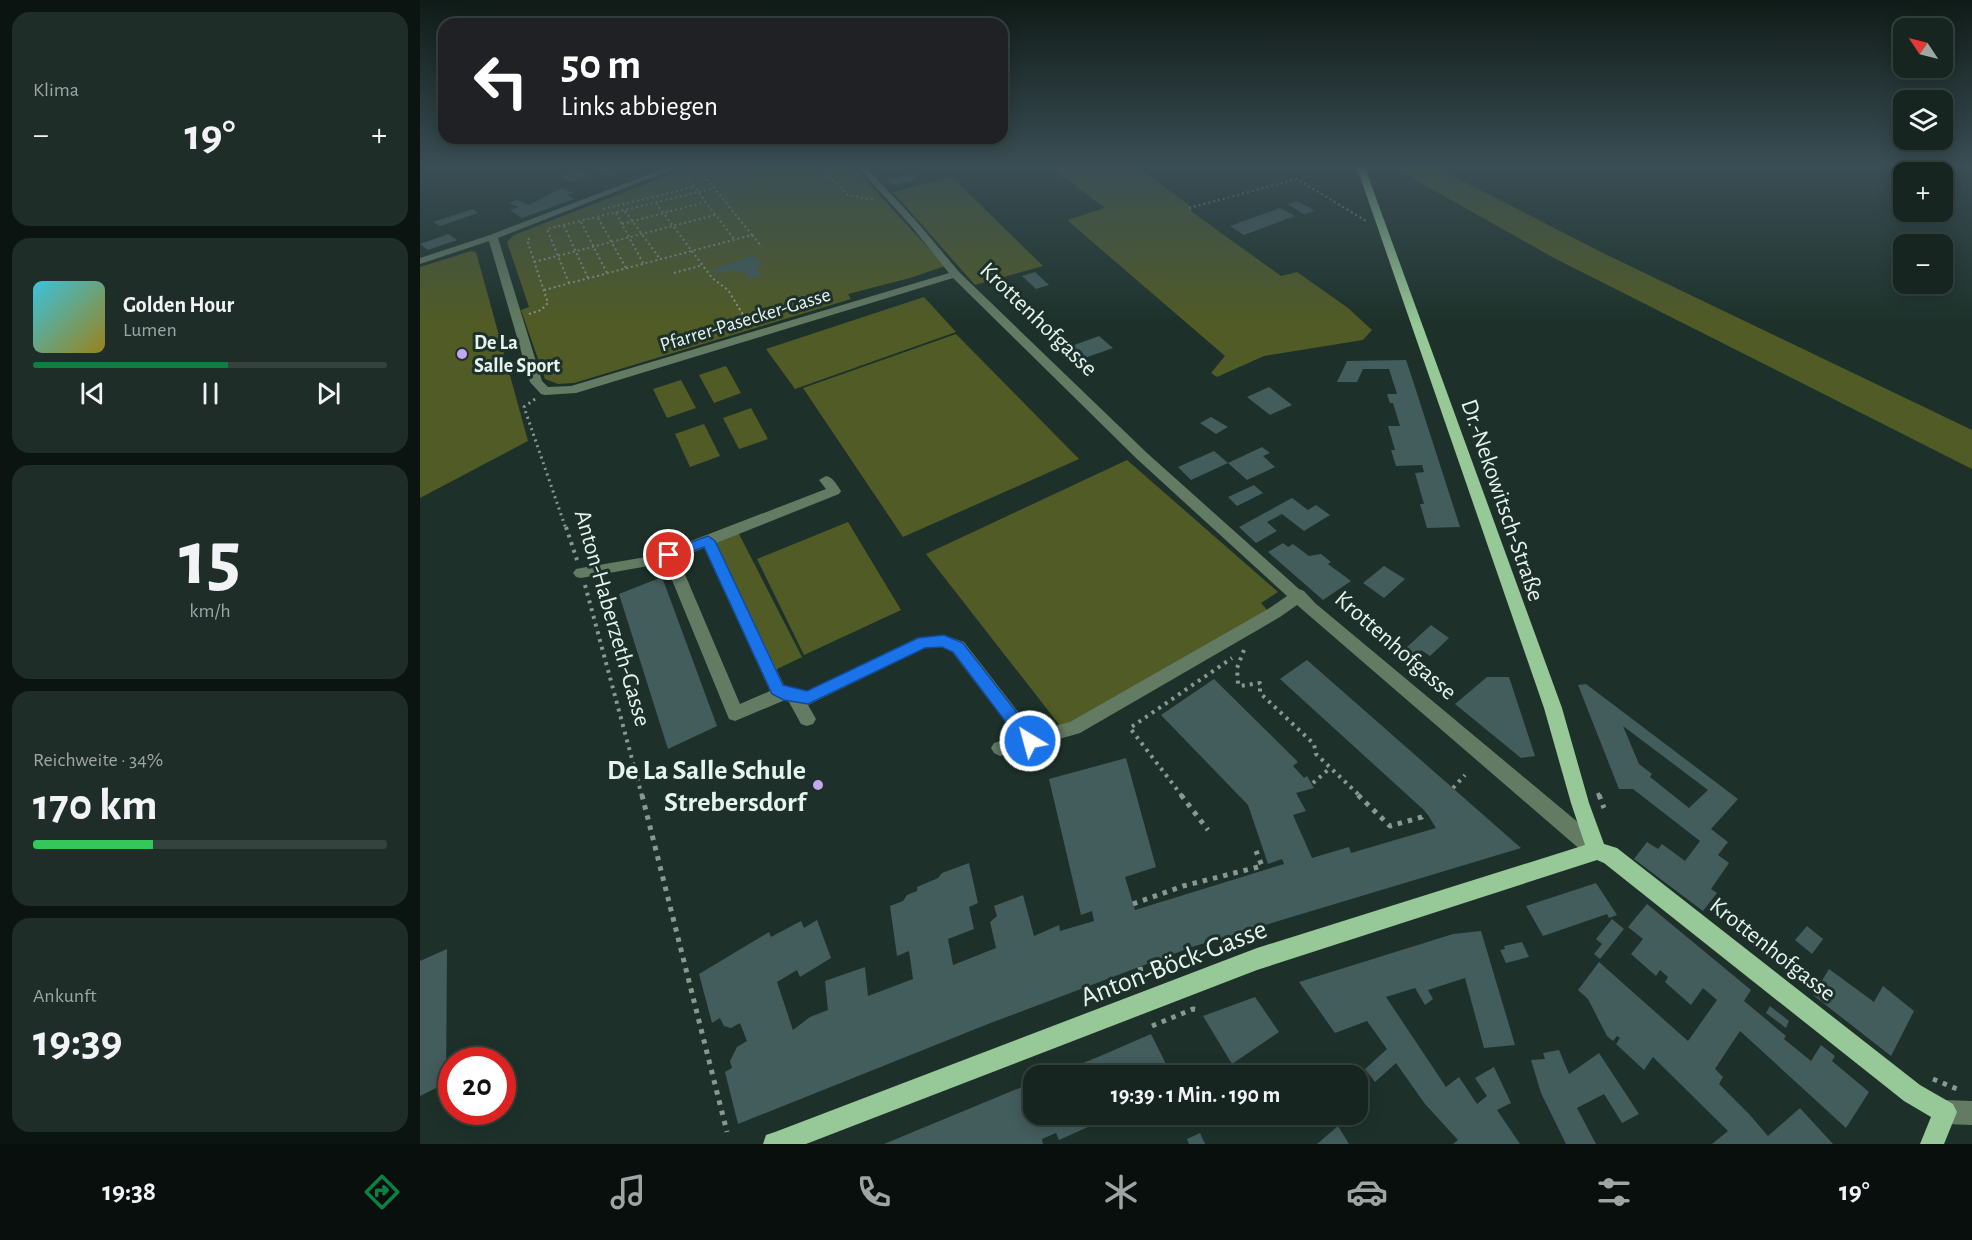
<!DOCTYPE html>
<html lang="de">
<meta charset="utf-8">
<style>
body{margin:0;font-family:"Alegreya Sans",sans-serif;background:#1f2d29;color:#f1f3f6;height:100vh;display:flex;flex-direction:column;font-size:22px;white-space:nowrap}
*{box-sizing:border-box;margin:0}
p{font-size:20px;color:#9ea5a5}
.icon{flex:none;width:33px;height:33px;fill:none;stroke:currentColor;stroke-width:2;stroke-linecap:round;stroke-linejoin:round}
.map{position:relative;flex:1;overflow:hidden}
.details{display:flex;flex-direction:column;gap:12px;padding:12px;background:#0c1412;width:420px}
.details>*{flex:none}
.banner{position:absolute;left:18px;top:18px;width:570px;height:126px;border-radius:18px;box-shadow:0 3px 15px #0003,0 0 0 2px #35423e;background:#202124;color:#fff;overflow:hidden}
.needle{width:39px;rotate:305deg}
.buttons{position:absolute;left:1473px;top:18px;display:grid;gap:12px}
.buttons a{display:grid;place-items:center;width:60px;height:60px;border-radius:12px;background:#162520;box-shadow:0 3px 15px #0003,0 0 0 2px #35423e;font-size:30px}
.speed{position:absolute;left:18px;top:1047px;display:flex;gap:12px;font-size:30px;font-weight:700;text-align:center}
.speed>*{display:grid;place-content:center;width:78px;height:78px;border-radius:50%;background:#162520;box-shadow:0 3px 15px #0003,0 0 0 2px #35423e;line-height:1}
.speed .limit{border:9px solid #d22;background:#fff;color:#111}
.pin{position:absolute;display:grid;place-items:center;width:51px;height:51px;color:#fff;margin:-26px;border:3px solid #fff;border-radius:50%;box-shadow:0 2px 6px #0007}
.me{position:absolute;width:66px;margin:-33px;rotate:323deg;stroke-linejoin:round;filter:drop-shadow(0 0 4px #0008)}
.turn{display:flex;align-items:center;gap:21px;height:126px;padding:0 24px;font-size:27px}
.turn .icon{width:78px;height:78px;stroke-width:2.5}
.turn b{display:block;font-size:42px;line-height:51px}
.big{font-size:45px;font-weight:700;line-height:1.1}
.details .widget{flex:1;display:flex;flex-direction:column;justify-content:center;gap:9px;min-width:0;padding:0 21px;border-radius:18px;background:#1f2d29}
.details .dial{align-items:center;gap:0}
.dial b{font-size:78px;line-height:1}
.song{display:flex;align-items:center;gap:18px}
.cover{width:72px;height:72px;border-radius:9px;background:linear-gradient(135deg,hsl(190 70% 55%),hsl(50 70% 35%))}
.played{height:6px;border-radius:3px;background:linear-gradient(90deg,#0b8043 55%,#35423e 55%)}
.keys{display:flex;justify-content:space-around;direction:ltr}
.heat{display:flex;justify-content:space-between;align-items:center;font-size:33px;direction:ltr}
.charge{height:9px;border-radius:4px;background:linear-gradient(90deg,#34c759 34%,#35423e 0)}
.trip{position:absolute;left:603px;top:1065px;width:345px;height:60px;border-radius:18px;background:#162520;box-shadow:0 3px 15px #0003,0 0 0 2px #35423e;font-weight:700;line-height:60px;text-align:center}
.tab-bar{display:flex;height:96px;justify-content:space-around;align-items:center;background:#090f0d;color:#9ea5a5}
.tab-bar .icon{width:42px;height:42px}
.tab-bar .selected{color:#0b8043}
.tab-bar b{font-size:27px;color:#f1f3f6}
main{display:flex;flex:1;min-height:0}
.map>svg:first-child{display:block}
</style>
<main>
<section class="details">
<div class="widget"><p>Klima</p>
<div class="heat"><a>−</a><b class="big">19°</b><a>+</a></div>
</div>
<div class="widget">
<div class="song"><i class="cover"></i><div><b>Golden Hour</b><p>Lumen</p></div></div>
<div class="played"></div>
<div class="keys"><svg class="icon" aria-label="previous" viewBox="0 0 24 24"><path d="M18 5L8 12l10 7zM5 5v14"/></svg><svg class="icon" aria-label="pause" viewBox="0 0 24 24"><path d="M8 5v14M16 5v14"/></svg><svg class="icon" aria-label="next" viewBox="0 0 24 24"><path d="M6 5l10 7-10 7zM19 5v14"/></svg></div>
</div>
<div class="widget dial"><b>15</b><p>km/h</p></div>
<div class="widget"><p>Reichweite · 34%</p><b class="big">170 km</b><div class="charge"></div></div>
<div class="widget"><p>Ankunft</p><b class="big">19:39</b></div>
</section>
<div class="map">
<svg width="1552" height="1144" viewBox="0 0 1552 1144">
<rect width="100%" height="100%" fill="#1d312a"/>
<g fill="#515b25">
<polygon points="274,165 432,165 525,266 490,278 428,294 431,299 154,383 138,384 125,379 101,310 109,307 87,242 94,235"/>
<polygon points="627,165 715,165 769,205 772,212 861,276 877,272 928,308 952,330 943,340 844,356 797,377 791,373 805,356 647,220 685,208"/>
<polygon points="969,165 1011,165 1185,254 1552,430 1552,469 1134,258"/>
<polygon points="532,177 623,266 555,285 473,192"/>
<polygon points="51,251 56,252 108,441 0,498 0,267"/>
<polygon points="504,297 536,332 375,389 346,349"/>
<polygon points="536,334 659,459 483,537 383,388"/>
<polygon points="306,366 321,393 294,403 279,375"/>
<polygon points="261,380 276,408 247,418 233,389"/>
<polygon points="331,408 348,439 319,449 303,418"/>
<polygon points="284,424 300,456 270,467 255,434"/>
<polygon points="707,460 858,592 841,603 848,611 654,722 641,727 506,554"/>
<polygon points="428,522 481,610 384,655 337,559"/>
<polygon points="318,532 382,657 351,672 292,543"/>
</g>
<g fill="#435c5c" fill-rule="evenodd">
<polygon points="186,166 199,170 195,171 198,173 189,176 176,169"/>
<polygon points="159,171 169,176 151,182 140,177"/>
<polygon points="492,174 497,180 473,185 467,179"/>
<polygon points="142,188 153,193 147,195 154,199 102,218 90,210 99,207 89,203 97,200 109,205"/>
<polygon points="878,201 895,211 884,214 867,204"/>
<polygon points="860,208 875,216 824,235 810,226"/>
<polygon points="53,209 58,213 20,226 13,222"/>
<polygon points="28,234 37,240 8,250 0,244"/>
<polygon points="335,255 343,265 336,267 342,275 329,279 323,271 316,273 313,270 294,274 291,270"/>
<polygon points="615,272 629,285 616,289 602,276"/>
<polygon points="679,336 693,348 659,360 646,348"/>
<polygon points="986,360 993,381 1040,527 1007,528 1000,504 1004,504 995,473 1004,472 1002,465 976,466 971,450 975,450 968,426 980,426 973,403 970,403 967,394 977,394 969,369 943,369 937,382 917,382 927,361"/>
<polygon points="849,387 872,405 850,415 827,397"/>
<polygon points="791,417 808,427 796,434 780,423"/>
<polygon points="842,447 850,453 843,456 855,467 827,480 808,463"/>
<polygon points="794,451 808,463 771,480 758,467"/>
<polygon points="834,485 843,493 817,506 808,497"/>
<polygon points="872,498 888,510 896,505 910,515 884,531 862,514 847,522 857,531 836,543 819,527"/>
<polygon points="863,543 868,547 873,544 889,556 901,554 911,562 908,564 931,581 903,600 848,552"/>
<polygon points="964,566 985,579 964,598 943,583"/>
<polygon points="242,577 297,726 248,749 199,594"/>
<polygon points="1011,625 1029,638 1010,656 1001,650 986,664 976,657"/>
<polygon points="887,660 1101,848 772,947 568,1024 318,1124 305,1072 312,1068 310,1061 317,1047 327,1041 320,1023 311,1028 304,1026 300,1018 292,1023 279,974 349,932 351,937 381,921 384,928 397,920 411,958 380,977 377,970 357,982 373,1030 390,1017 408,1010 405,981 445,967 448,996 493,979 489,951 477,956 470,906 483,901 487,895 497,891 497,887 518,878 522,873 549,863 558,903 549,907 554,929 528,939 533,965 576,948 570,922 577,916 574,906 603,895 614,936 639,925 640,931 674,921 672,911 661,915 629,779 706,758 736,867 705,877 715,910 864,864 862,859 848,864 828,805 741,715 794,679 878,762 873,766 884,778 887,776 894,788 876,793 886,811 873,815 892,858 929,847 931,853 1016,828 1006,812 860,679"/>
<polygon points="1067,677 1089,677 1115,756 1101,758 1035,704"/>
<path d="M 1166,684 L 1318,799 L 1291,829 L 1308,842 L 1298,855 L 1309,863 L 1291,889 L 1297,893 L 1283,911 L 1214,859 L 1227,842 L 1238,849 L 1242,844 L 1265,861 L 1280,841 L 1213,789 L 1199,789 L 1158,685 ZM 1203,726 L 1288,790 L 1269,808 L 1230,777 L 1232,774 L 1219,764 Z"/>
<polygon points="1176,883 1197,915 1189,918 1187,914 1123,936 1106,906"/>
<polygon points="1227,904 1331,990 1324,1001 1366,1036 1364,1039 1391,1061 1401,1045 1415,1056 1412,1061 1449,1092 1426,1128 1320,1031 1295,1069 1303,1077 1299,1084 1329,1114 1348,1136 1380,1108 1413,1144 1292,1144 1308,1131 1233,1057 1224,1070 1196,1044 1200,1038 1197,1036 1193,1041 1187,1036 1168,999 1158,990 1179,962 1268,1041 1297,1000 1283,988 1271,1005 1245,982 1248,977 1240,970 1236,976 1211,954 1223,939 1208,927"/>
<polygon points="1192,919 1204,929 1180,959 1174,954 1182,944 1176,939"/>
<polygon points="1387,926 1403,939 1392,954 1375,940"/>
<polygon points="1061,931 1095,1045 1064,1048 1045,978 1008,990 1013,999 1005,1005 995,988 966,997 1026,1087 1039,1077 1057,1104 1067,1096 1055,1078 1074,1067 1091,1103 1077,1110 1100,1144 1033,1144 1038,1140 1005,1104 976,1063 955,1082 945,1069 967,1049 947,1021 915,1033 879,982 1033,934"/>
<polygon points="1102,942 1109,957 1086,963 1080,950 1085,949 1084,946"/>
<polygon points="27,949 26,1083 0,1096 0,961"/>
<polygon points="1409,969 1454,1002 1463,986 1494,1011 1471,1056 1393,995"/>
<polygon points="835,997 859,1032 812,1064 783,1016"/>
<polygon points="1350,1006 1369,1021 1366,1028 1346,1013"/>
<polygon points="731,1034 752,1076 631,1076 678,1057"/>
<polygon points="1139,1050 1149,1074 1179,1053 1219,1114 1202,1123 1184,1094 1157,1108 1176,1144 1146,1144 1121,1093 1111,1060 1125,1059 1123,1053"/>
<polygon points="614,1082 614,1114 697,1114 639,1140 636,1133 622,1139 623,1144 464,1144"/>
<polygon points="918,1126 929,1144 897,1144"/>
<polygon points="780,1133 785,1144 769,1144 767,1139"/>
</g>
<g fill="none" stroke-linecap="round" stroke-linejoin="round">
<g stroke="#889993" stroke-width="2" stroke-dasharray="2 3" stroke-linecap="butt">
<polyline points="399,165 428,195 455,200"/>
<polyline points="264,173 314,239"/>
<polyline points="236,203 292,278 308,290 328,323"/>
<polyline points="769,208 877,179 946,221"/>
<polyline points="183,209 274,187"/>
<polyline points="205,211 240,259"/>
<polyline points="196,213 223,263"/>
<polyline points="178,218 206,268"/>
<polyline points="161,222 187,273"/>
<polyline points="202,224 286,202"/>
<polyline points="144,226 168,278"/>
<polyline points="332,235 342,247"/>
<polyline points="114,262 295,215"/>
<polyline points="254,273 283,265"/>
<polyline points="149,283 127,229 295,188"/>
<polyline points="124,290 332,235 279,169"/>
<polyline points="109,314 121,310 128,303 107,240 112,237"/>
</g>
<polyline stroke="#889993" stroke-width="3" stroke-dasharray="2 4" stroke-linecap="butt" points="115,399 104,407 146,529"/>
<g stroke="#889993" stroke-width="4" stroke-dasharray="3 5" stroke-linecap="butt">
<polyline points="146,527 157,560"/>
<polyline points="165,585 222,796"/>
<polyline points="824,650 817,668 818,684 820,686 840,683 840,693 894,744 896,754 940,796"/>
<polyline points="893,783 910,768"/>
<polyline points="1033,788 1045,775"/>
<polyline points="1178,793 1179,796"/>
<polyline points="762,796 710,728 812,658"/>
</g>
<g stroke="#889993" stroke-width="5" stroke-dasharray="4.5 6" stroke-linecap="butt">
<polyline points="222,795 307,1132"/>
<polyline points="761,795 788,830"/>
<polyline points="938,795 970,826 1002,817 1006,812"/>
<polyline points="1179,795 1184,808"/>
<polyline points="713,904 763,886 842,866 836,851"/>
<polyline points="720,967 721,972"/>
<polyline points="732,1026 773,1009 781,1010"/>
<polyline points="1513,1079 1537,1089"/>
</g>
<g fill="#637a63" fill-rule="evenodd">
<path d="M 253,165 L 264,165 L 78,238 L 122,381 L 128,387 L 151,386 L 529,273 L 492,227 L 436,165 L 444,165 L 498,223 L 539,272 L 727,453 L 879,589 L 884,591 L 895,603 L 1184,844 L 1187,851 L 1184,858 L 1177,860 L 1170,858 L 877,605 L 860,617 L 660,733 L 580,756 L 574,753 L 571,748 L 574,743 L 596,736 L 532,652 L 523,647 L 505,648 L 388,705 L 396,719 L 393,724 L 387,726 L 381,724 L 369,702 L 365,700 L 315,721 L 309,719 L 245,563 L 161,578 L 156,577 L 153,573 L 156,569 L 161,568 L 232,556 L 406,489 L 399,480 L 406,476 C 413,477 417,485 421,491 L 419,494 L 296,543 L 364,685 L 387,691 L 497,638 L 524,635 L 544,642 L 613,731 L 650,722 L 848,609 L 867,596 L 717,459 L 533,278 L 156,393 L 125,395 L 121,394 L 110,382 L 69,241 L 0,264 L 0,258 L 70,235 ZM 284,548 L 350,691 L 320,704 L 258,558 Z"/>
<polygon points="1525,1100 1552,1101 1552,1125 1525,1124 1517,1120 1513,1112 1517,1104"/>
</g>
<polygon fill="#97c897" fill-rule="evenodd" points="936,165 944,165 1142,708 1169,803 1184,844 1197,848 1500,1085 1533,1104 1537,1112 1524,1144 1500,1144 1511,1117 1484,1101 1184,863 1177,860 837,970 386,1144 343,1144 346,1135 355,1132 837,948 1165,845 1151,803 1124,708"/>
</g>
<linearGradient id="sky" x2="0" y2="1"><stop stop-color="#101b17"/><stop offset="0.51" stop-color="#3a4e55"/><stop offset="1" stop-color="#3a4e55" stop-opacity="0"/></linearGradient>
<rect width="1552" height="325" fill="url(#sky)"/>
<polygon fill="#1a73e8" stroke="#114b97" stroke-width="1.5" points="288,536 295,541 363,685 387,691 498,638 524,635 543,643 615,736 618,741 615,746 610,748 604,746 533,652 522,647 505,648 388,704 364,700 352,694 284,547 249,560 242,555 244,552"/>
<g fill="#c4a7f1" stroke="#1d312a" stroke-width="2">
<circle cx="42" cy="354" r="6"/>
<circle cx="398" cy="785" r="6"/>
</g>
<g text-anchor="middle" stroke-width="6" stroke-linejoin="round" paint-order="stroke">
<g font-size="20" fill="#e6f3ee" stroke="#1d312a">
<text transform="translate(325 319) rotate(-17)" y="7">Pfarrer-Pasecker-Gasse</text>
</g>
<g font-size="20" font-weight="bold" fill="#e6f3ee" stroke="#1d312a" text-anchor="start">
<text x="54" y="349">De La<tspan x="54" dy="23">Salle Sport</tspan></text>
</g>
<g font-size="24" fill="#e6f3ee" stroke="#1d312a">
<text transform="translate(619 319) rotate(44)" y="8">Krottenhofgasse</text>
<text transform="translate(1083 500) rotate(71)" y="8">Dr.-Nekowitsch-Straße</text>
<text transform="translate(193 618) rotate(74)" y="8">Anton-Haberzeth-Gasse</text>
<text transform="translate(976 645) rotate(41)" y="8">Krottenhofgasse</text>
<text transform="translate(1353 949) rotate(38)" y="8">Krottenhofgasse</text>
</g>
<g font-size="28" font-weight="bold" fill="#e6f3ee" stroke="#1d312a" text-anchor="end">
<text x="386" y="779">De La Salle Schule<tspan x="386" dy="32">Strebersdorf</tspan></text>
</g>
<g font-size="28" fill="#e6f3ee" stroke="#1d312a">
<text transform="translate(753 962) rotate(-21)" y="10">Anton-Böck-Gasse</text>
</g>
</g>
</svg>
<div class="buttons">
<a><svg class="needle" viewBox="-14 -14 28 28"><path d="M0-13l5 13h-10z" fill="#e53935"/><path d="M0 13l5-13h-10z" fill="#9ea5a5"/></svg></a>
<a><svg class="icon" aria-label="layers" viewBox="0 0 24 24"><path d="M12 4l9 5-9 5-9-5zM3 14l9 5 9-5"/></svg></a>
<a>+</a>
<a>−</a>
</div>
<div class="speed"><div class="limit">20</div></div>
<div class="pin" style="left:249px;top:555px;background:#d93025"><svg class="icon" aria-label="arrive" viewBox="0 0 24 24"><path d="M6 21V4h12l-3 4 3 4H6"/></svg></div>
<svg class="me" style="left:610px;top:741px" viewBox="-20 -20 40 40"><circle r="17" fill="#1a73e8" stroke="#fff" stroke-width="3"/><path d="M0-11L8 9 0 5-8 9z" fill="#fff"/></svg>
<div class="trip">19:39 · 1 Min. · 190 m</div>
<div class="banner">
<div class="turn"><svg class="icon" aria-label="left" viewBox="0 0 24 24"><path d="M17 20v-9H6M10 6l-5 5 5 5"/></svg><div><b>50 m</b>Links abbiegen</div></div>
</div>
</div>
</main>
<nav class="tab-bar">
<b>19:38</b>
<svg class="icon selected" aria-label="directions" viewBox="0 0 24 24"><path d="M12 3l9 9-9 9-9-9zM9 14v-3h6M13 9l2 2-2 2"/></svg>
<svg class="icon" aria-label="music" viewBox="0 0 24 24"><path d="M9 18V5l10-2v13"/><circle cx="6" cy="18" r="3"/><circle cx="16" cy="16" r="3"/></svg>
<svg class="icon" aria-label="phone" viewBox="0 0 24 24"><path d="M5 4h4l2 5-3 2q2 4 5 5l2-3 5 2v4C11 20 4 13 5 4z"/></svg>
<svg class="icon" aria-label="climate" viewBox="0 0 24 24"><path d="M12 3v18M4 7l16 10M4 17L20 7"/></svg>
<svg class="icon" aria-label="car" viewBox="0 0 24 24"><path d="M5 17H2v-5l4-1 3-4h7l3 4 3 1v5h-3M9 17h6M6 11h13"/><circle cx="7" cy="17" r="2"/><circle cx="17" cy="17" r="2"/></svg>
<svg class="icon" aria-label="filters" viewBox="0 0 24 24"><path d="M4 7h16M4 17h16"/><circle cx="9" cy="7" r="2"/><circle cx="15" cy="17" r="2"/></svg>
<b>19°</b>
</nav>
